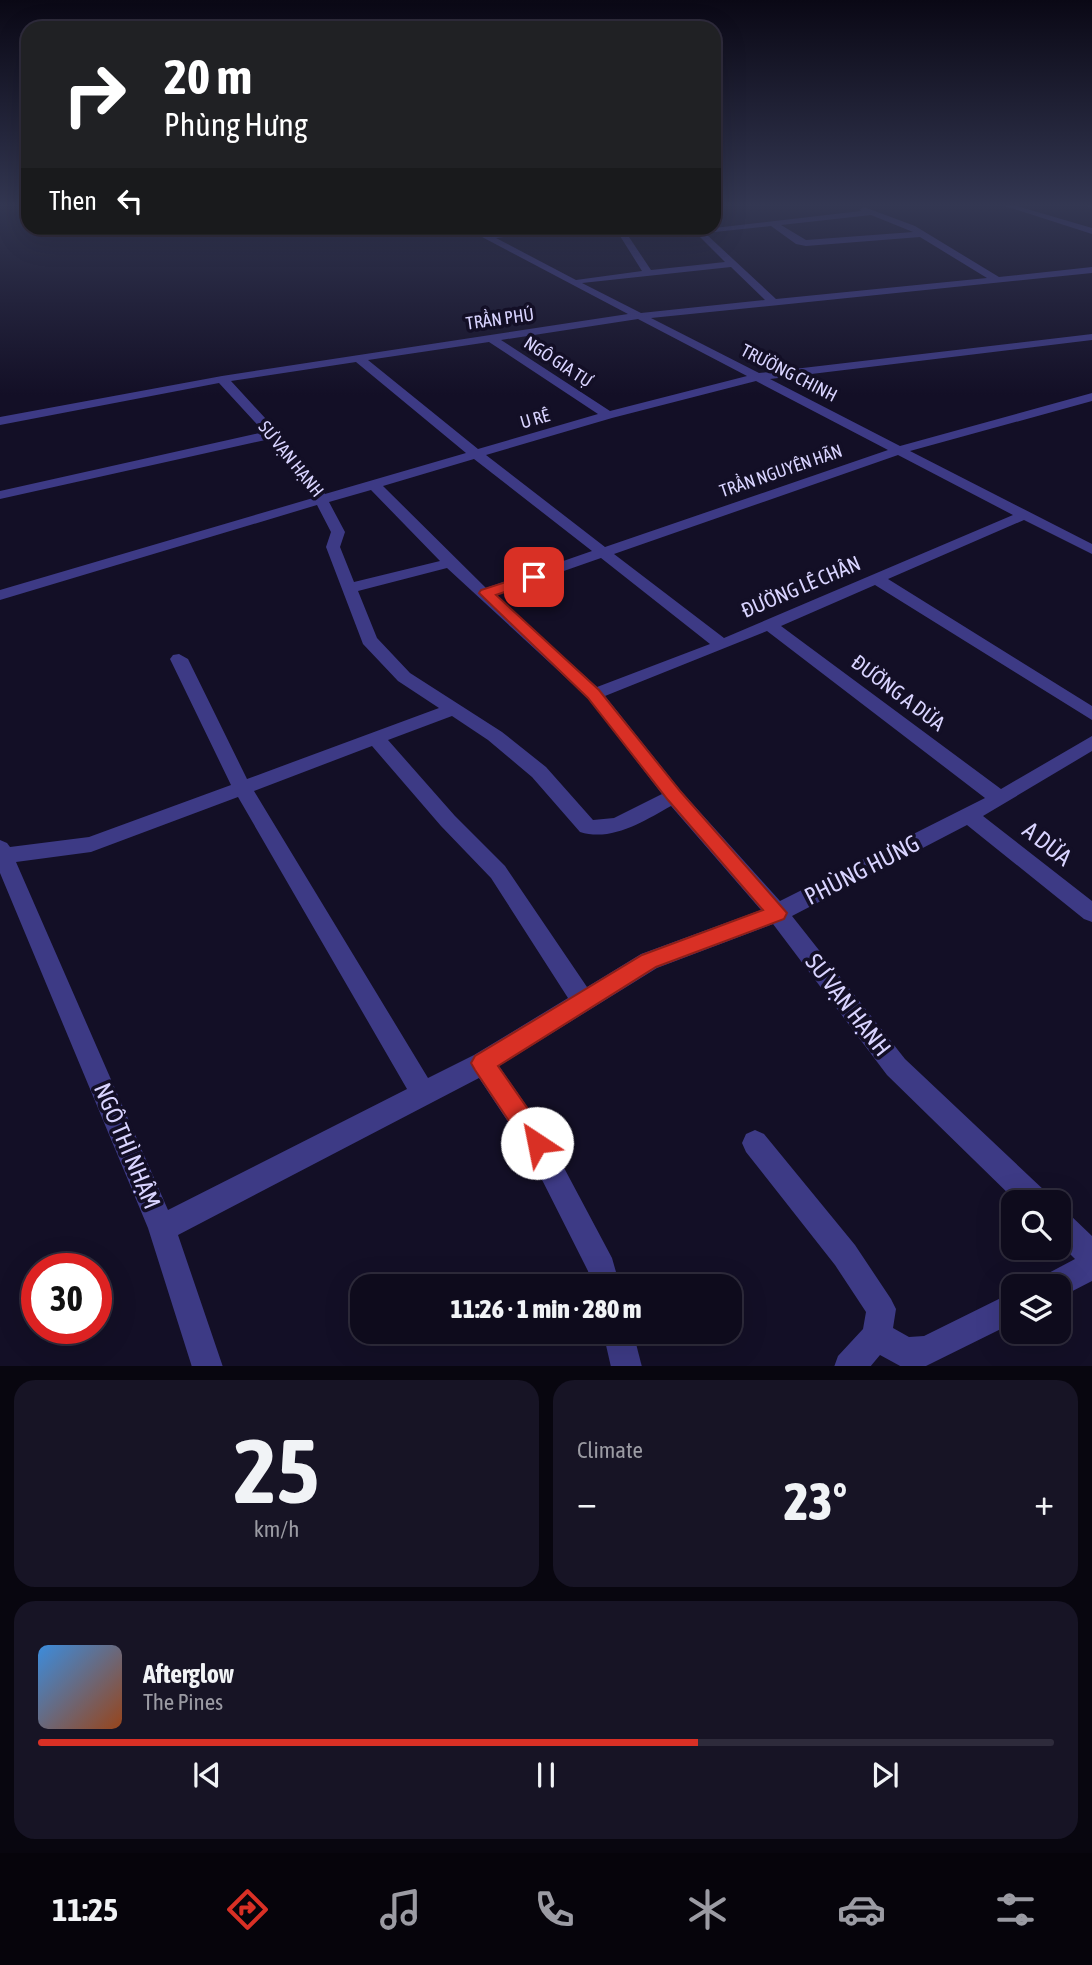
<!DOCTYPE html>
<meta charset="utf-8">
<style>
body{margin:0;font-family:"Asap Condensed",sans-serif;background:#171425;color:#f1f3f6;height:100vh;display:flex;flex-direction:column;font-size:26px;white-space:nowrap}
*{box-sizing:border-box;margin:0}
p{font-size:23px;color:#9b9ba3}
.icon{flex:none;width:38px;height:38px;fill:none;stroke:currentColor;stroke-width:2;stroke-linecap:round;stroke-linejoin:round}
.map{position:relative;height:1366px;overflow:hidden}
.details{display:flex;flex-direction:column;gap:14px;padding:14px;background:#08060f;flex:1}
.details>*{flex:none}
.hud{position:absolute;left:21px;top:21px;width:700px;height:214px;border-radius:21px;box-shadow:0 7px 28px #0002,0 0 0 2px #2e2b3b;background:#202124;color:#fff;overflow:hidden}
.tools{position:absolute;left:1001px;top:1190px;display:grid;gap:14px}
.tools a{display:grid;place-items:center;width:70px;height:70px;border-radius:14px;background:#0e0b1c;box-shadow:0 7px 28px #0002,0 0 0 2px #2e2b3b;font-size:35px}
.speed{position:absolute;left:21px;top:1253px;display:flex;gap:14px;font-size:35px;font-weight:700;text-align:center}
.speed>*{display:grid;place-content:center;width:91px;height:91px;border-radius:50%;background:#0e0b1c;box-shadow:0 7px 28px #0002,0 0 0 2px #2e2b3b;line-height:1}
.speed .limit{border:10px solid #d22;background:#fff;color:#111}
.pin{position:absolute;display:grid;place-items:center;width:60px;height:60px;color:#fff;margin:-30px;border-radius:14px;box-shadow:0 4px 10px #0006}
.me{position:absolute;width:77px;margin:-38px;rotate:326deg;stroke-linejoin:round;filter:drop-shadow(0 0 5px #0008)}
.turn{display:flex;align-items:center;gap:24px;height:147px;padding:0 28px;font-size:32px}
.turn .icon{width:91px;height:91px;stroke-width:2.5}
.turn b{display:block;font-size:49px;line-height:60px}
.then{display:flex;align-items:center;height:66px;padding:0 28px;background:#0003;gap:14px;font-size:26px}
.big{font-size:52px;font-weight:800;line-height:1.1}
.details .card{flex:1;display:flex;flex-direction:column;justify-content:center;gap:10px;min-width:0;padding:0 24px;border-radius:21px;background:#171425}
.details .dial{align-items:center;gap:0}
.dial b{font-size:91px;line-height:1}
.song{display:flex;align-items:center;gap:21px}
.cover{width:84px;height:84px;border-radius:10px;background:linear-gradient(135deg,hsl(210 70% 55%),hsl(20 70% 35%))}
.played{height:7px;border-radius:4px;background:linear-gradient(90deg,#d93025 65%,#2e2b3b 65%)}
.keys{display:flex;justify-content:space-around;direction:ltr}
.heat{display:flex;justify-content:space-between;align-items:center;font-size:38px;direction:ltr}
.details .tiles{flex:1;display:grid;gap:14px;grid-template-columns:1fr 1fr}
.card:last-child{grid-column:span 2}
.trip{position:absolute;left:350px;top:1274px;width:392px;height:70px;border-radius:21px;background:#0e0b1c;box-shadow:0 7px 28px #0002,0 0 0 2px #2e2b3b;font-weight:800;line-height:70px;text-align:center}
.dock{display:flex;height:112px;justify-content:space-around;align-items:center;background:#06040b;color:#9b9ba3}
.dock .icon{width:49px;height:49px}
.dock .current{color:#d93025}
.dock b{font-size:32px;color:#f1f3f6}
.map>svg:first-child{display:block}
</style>
<div class="map">
<svg width="1092" height="1367" viewBox="0 0 1092 1367">
<rect width="100%" height="100%" fill="#130f26"/>
<g fill="none" stroke-linecap="round" stroke-linejoin="round">
<g fill="#3d3a85" fill-rule="evenodd">
<polygon points="999,204 1010,204 1092,228 1092,234"/>
<polygon points="1082,204 1092,204 1092,208"/>
<path d="M 864,207 L 915,226 L 999,277 L 1092,267 L 1092,273 L 651,318 L 759,373 L 1092,334 L 1092,340 L 770,379 L 900,446 L 1092,393 L 1092,401 L 910,451 L 1092,544 L 1092,554 L 1024,520 L 888,579 L 1092,706 L 1092,720 L 875,585 L 781,626 L 1001,789 L 1092,736 L 1092,751 L 983,816 L 1092,901 L 1092,922 L 1084,919 L 967,825 L 792,916 L 905,1059 L 1046,1192 L 1050,1202 L 1017,1202 L 887,1075 L 773,924 L 657,968 L 499,1066 L 546,1134 L 612,1258 L 620,1286 L 592,1286 L 588,1271 L 528,1152 L 479,1078 L 178,1235 L 223,1367 L 192,1367 L 148,1228 L 0,873 L 0,840 L 7,843 L 10,847 L 89,837 L 231,785 L 170,659 L 173,655 L 179,654 L 188,659 L 247,779 L 439,708 L 398,681 L 363,644 L 326,547 L 331,532 L 317,505 L 0,600 L 0,590 L 313,498 L 270,439 L 0,499 L 0,491 L 264,432 L 219,383 L 0,425 L 0,417 L 222,376 L 628,314 L 465,228 C 475,228 484,235 491,235 C 512,234 533,228 554,228 L 550,231 L 496,238 L 576,280 L 642,271 L 615,228 L 623,228 L 651,270 L 725,262 L 691,228 L 714,228 L 861,211 L 860,209 ZM 871,215 L 913,232 L 806,240 L 781,225 ZM 771,226 L 796,244 L 806,246 L 920,237 L 987,278 L 776,299 L 705,233 ZM 731,267 L 765,300 L 641,313 L 582,283 ZM 638,319 L 747,376 L 610,411 L 501,340 ZM 489,342 L 598,414 L 478,449 L 368,360 ZM 356,362 L 466,453 L 325,494 L 277,431 L 231,381 ZM 756,381 L 888,450 L 605,547 L 486,455 L 612,418 ZM 898,455 L 1013,515 L 724,638 L 614,554 ZM 474,459 L 592,551 L 486,588 L 383,486 ZM 371,490 L 440,561 L 354,582 L 340,547 L 345,532 L 329,502 ZM 601,558 L 710,644 L 597,687 L 495,595 ZM 447,568 L 588,698 L 662,794 L 614,818 L 593,820 L 546,767 L 502,732 L 410,673 L 377,638 L 358,591 ZM 767,631 L 985,798 L 780,901 L 681,791 L 605,696 ZM 452,716 L 488,740 L 532,777 L 580,832 C 612,842 644,821 671,806 L 761,910 L 641,954 L 587,987 L 505,866 L 455,816 L 388,740 ZM 372,746 L 441,826 L 491,878 L 568,998 L 474,1055 L 428,1078 L 254,791 ZM 238,797 L 407,1089 L 168,1210 L 16,862 L 91,852 Z"/>
<polygon points="755,1130 764,1134 855,1245 891,1299 896,1309 893,1328 909,1337 924,1336 1013,1292 1013,1323 926,1366 902,1367 880,1355 870,1367 834,1367 838,1356 863,1329 866,1312 835,1265 746,1152 742,1143 746,1134"/>
<polygon points="1059,1210 1069,1214 1092,1236 1092,1281 1059,1298 1059,1286 1038,1286 1043,1276 1075,1259 1059,1243"/>
<polygon points="603,1332 633,1332 642,1367 611,1367"/>
</g>
</g>
<linearGradient id="sky" x2="0" y2="1"><stop stop-color="#0a0815"/><stop offset="0.52" stop-color="#333752"/><stop offset="1" stop-color="#333752" stop-opacity="0"/></linearGradient>
<rect width="1092" height="395" fill="url(#sky)"/>
<polygon fill="#d93025" stroke="#8d1f18" stroke-width="2" points="534,573 539,574 539,580 496,595 599,690 680,791 787,913 784,919 656,967 498,1066 546,1135 549,1143 546,1151 537,1154 529,1151 475,1070 471,1063 475,1056 642,955 763,910 668,800 588,698 479,593 481,590"/>
<g text-anchor="middle" stroke-width="7" stroke-linejoin="round" paint-order="stroke">
<g font-size="18" fill="#d9d4ff" stroke="#130f26">
<text transform="translate(500 319) rotate(-8)" y="6">TRẦN PHÚ</text>
<text transform="translate(558 362) rotate(33)" y="6">NGÔ GIA TỰ</text>
<text transform="translate(789 373) rotate(27)" y="6">TRƯỜNG CHINH</text>
<text transform="translate(535 419) rotate(-16)" y="6">U RÊ</text>
<text transform="translate(291 459) rotate(51)" y="6">SƯ VẠN HẠNH</text>
<text transform="translate(781 471) rotate(-19)" y="6">TRẦN NGUYÊN HÃN</text>
</g>
<g font-size="21" fill="#d9d4ff" stroke="#130f26">
<text transform="translate(801 587) rotate(-23)" y="7">ĐƯỜNG LÊ CHÂN</text>
<text transform="translate(898 693) rotate(37)" y="7">ĐƯỜNG A DỪA</text>
</g>
<g font-size="24" fill="#d9d4ff" stroke="#130f26">
<text transform="translate(1047 844) rotate(38)" y="8">A DỪA</text>
<text transform="translate(862 870) rotate(-27)" y="8">PHÙNG HƯNG</text>
<text transform="translate(848 1005) rotate(52)" y="8">SƯ VẠN HẠNH</text>
<text transform="translate(127 1146) rotate(67)" y="8">NGÔ THÌ NHẬM</text>
</g>
</g>
</svg>
<div class="tools">
<a><svg class="icon" aria-label="search" viewBox="0 0 24 24"><circle cx="10" cy="10" r="6"/><path d="M15 15l6 6"/></svg></a>
<a><svg class="icon" aria-label="layers" viewBox="0 0 24 24"><path d="M12 4l9 5-9 5-9-5zM3 14l9 5 9-5"/></svg></a>
</div>
<div class="speed"><div class="limit">30</div></div>
<div class="pin" style="left:534px;top:577px;background:#d93025"><svg class="icon" aria-label="arrive" viewBox="0 0 24 24"><path d="M6 21V4h12l-3 4 3 4H6"/></svg></div>
<svg class="me" style="left:537px;top:1143px" viewBox="-20 -20 40 40"><circle r="19" fill="#fff"/><path d="M0-13L10 11 0 6-10 11z" fill="#d93025"/></svg>
<div class="trip">11:26 · 1 min · 280 m</div>
<div class="hud">
<div class="turn"><svg class="icon" aria-label="right" viewBox="0 0 24 24"><path d="M7 20v-9h11M14 6l5 5-5 5"/></svg><div><b>20 m</b>Phùng Hưng</div></div>
<div class="then">Then<svg class="icon" aria-label="left" viewBox="0 0 24 24"><path d="M17 20v-9H6M10 6l-5 5 5 5"/></svg></div>
</div>
</div>
<section class="details">
<div class="tiles">
<div class="card dial"><b>25</b><p>km/h</p></div>
<div class="card"><p>Climate</p>
<div class="heat"><a>−</a><b class="big">23°</b><a>+</a></div>
</div>
<div class="card">
<div class="song"><i class="cover"></i><div><b>Afterglow</b><p>The Pines</p></div></div>
<div class="played"></div>
<div class="keys"><svg class="icon" aria-label="previous" viewBox="0 0 24 24"><path d="M18 5L8 12l10 7zM5 5v14"/></svg><svg class="icon" aria-label="pause" viewBox="0 0 24 24"><path d="M8 5v14M16 5v14"/></svg><svg class="icon" aria-label="next" viewBox="0 0 24 24"><path d="M6 5l10 7-10 7zM19 5v14"/></svg></div>
</div>
</div>
</section>
<nav class="dock">
<b>11:25</b>
<svg class="icon current" aria-label="directions" viewBox="0 0 24 24"><path d="M12 3l9 9-9 9-9-9zM9 14v-3h6M13 9l2 2-2 2"/></svg>
<svg class="icon" aria-label="music" viewBox="0 0 24 24"><path d="M9 18V5l10-2v13"/><circle cx="6" cy="18" r="3"/><circle cx="16" cy="16" r="3"/></svg>
<svg class="icon" aria-label="phone" viewBox="0 0 24 24"><path d="M5 4h4l2 5-3 2q2 4 5 5l2-3 5 2v4C11 20 4 13 5 4z"/></svg>
<svg class="icon" aria-label="climate" viewBox="0 0 24 24"><path d="M12 3v18M4 7l16 10M4 17L20 7"/></svg>
<svg class="icon" aria-label="car" viewBox="0 0 24 24"><path d="M5 17H2v-5l4-1 3-4h7l3 4 3 1v5h-3M9 17h6M6 11h13"/><circle cx="7" cy="17" r="2"/><circle cx="17" cy="17" r="2"/></svg>
<svg class="icon" aria-label="filters" viewBox="0 0 24 24"><path d="M4 7h16M4 17h16"/><circle cx="9" cy="7" r="2"/><circle cx="15" cy="17" r="2"/></svg>
</nav>
